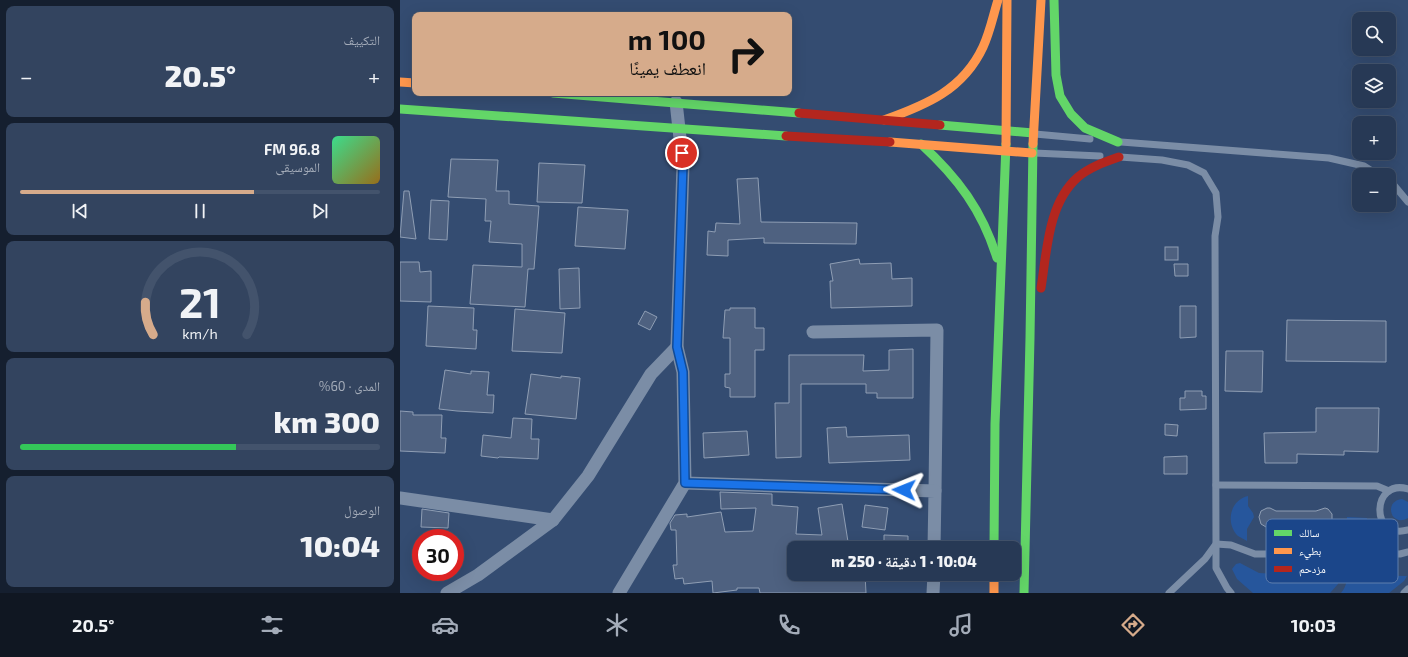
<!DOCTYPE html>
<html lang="ar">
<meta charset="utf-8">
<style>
body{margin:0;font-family:"Exo 2","Noto Naskh Arabic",sans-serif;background:#33445f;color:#f1f3f6;direction:rtl;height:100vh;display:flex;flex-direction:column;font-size:15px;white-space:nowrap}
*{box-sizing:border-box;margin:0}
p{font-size:13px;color:#a4acb9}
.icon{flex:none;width:22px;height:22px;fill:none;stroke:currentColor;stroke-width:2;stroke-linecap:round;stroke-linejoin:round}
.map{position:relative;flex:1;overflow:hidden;direction:ltr}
.side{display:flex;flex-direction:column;gap:6px;padding:6px;background:#151f2f;width:400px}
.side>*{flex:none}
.hud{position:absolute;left:12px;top:12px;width:380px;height:84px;border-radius:8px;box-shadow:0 4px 16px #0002,0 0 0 1px #43536c;direction:rtl;background:#d6ab8b;color:#111;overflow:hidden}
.controls{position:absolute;left:952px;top:12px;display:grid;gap:8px}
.controls a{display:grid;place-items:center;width:44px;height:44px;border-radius:8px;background:#273955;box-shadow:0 4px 16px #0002,0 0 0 1px #43536c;font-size:20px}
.speed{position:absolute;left:12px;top:529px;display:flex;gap:8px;font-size:20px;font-weight:700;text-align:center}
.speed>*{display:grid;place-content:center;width:52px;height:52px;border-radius:50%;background:#273955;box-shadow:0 4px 16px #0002,0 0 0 1px #43536c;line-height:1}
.speed .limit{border:6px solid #d22;background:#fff;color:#111}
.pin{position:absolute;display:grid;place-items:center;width:34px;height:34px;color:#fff;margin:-17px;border:2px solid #fff;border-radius:50%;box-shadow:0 1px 4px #0007}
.me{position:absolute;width:44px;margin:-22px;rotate:272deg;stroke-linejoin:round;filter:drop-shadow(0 0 3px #0008)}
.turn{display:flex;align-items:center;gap:14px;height:84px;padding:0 20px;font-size:18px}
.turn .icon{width:52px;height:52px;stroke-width:2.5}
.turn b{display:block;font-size:28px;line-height:34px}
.big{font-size:30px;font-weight:800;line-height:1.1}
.side .widget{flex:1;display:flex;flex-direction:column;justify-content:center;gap:6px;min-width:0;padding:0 14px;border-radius:8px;background:#33445f}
.side .dial{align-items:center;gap:0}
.dial svg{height:104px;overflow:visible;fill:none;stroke:#43536c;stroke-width:7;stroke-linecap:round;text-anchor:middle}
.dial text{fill:#f1f3f6;stroke:none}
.song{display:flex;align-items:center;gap:12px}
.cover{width:48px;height:48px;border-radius:6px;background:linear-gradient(135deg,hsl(150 70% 55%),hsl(40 70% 35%))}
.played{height:4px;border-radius:2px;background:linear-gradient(90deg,#d6ab8b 65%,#43536c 65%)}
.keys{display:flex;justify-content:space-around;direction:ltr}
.heat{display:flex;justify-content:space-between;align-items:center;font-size:22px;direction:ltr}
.charge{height:6px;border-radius:3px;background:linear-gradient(90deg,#34c759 60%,#43536c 0)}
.trip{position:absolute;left:387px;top:541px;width:234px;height:40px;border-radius:8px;background:#273955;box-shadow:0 4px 16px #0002,0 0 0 1px #43536c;font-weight:800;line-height:40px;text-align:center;direction:rtl}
.tabs{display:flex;height:64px;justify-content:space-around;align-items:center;background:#101722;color:#a4acb9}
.tabs .icon{width:28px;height:28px}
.tabs .active{color:#d6ab8b}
.tabs b{font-size:18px;color:#f1f3f6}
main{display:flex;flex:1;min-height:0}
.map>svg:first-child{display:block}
</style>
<main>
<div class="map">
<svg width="1008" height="593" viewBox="0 0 1008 593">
<rect width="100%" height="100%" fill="#344c71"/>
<g fill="#26569c">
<path d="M 848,496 L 848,506 L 853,513 L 854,517 L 847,529 L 847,541 C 844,539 841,538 838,536 C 825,523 830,500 848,496 Z"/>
<path d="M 1002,499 L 1008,502 L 1008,518 C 991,528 983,501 1002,499 Z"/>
<polygon points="947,517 967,518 967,524 946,524"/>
<polygon points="840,563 859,573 912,576 936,575 939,578 938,584 930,593 853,593 837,579 832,569 836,564"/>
<path d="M 946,575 L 1007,576 L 1004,581 L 989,593 L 941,593 C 946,587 947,582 946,575 Z"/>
</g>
<g fill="#4e6180" stroke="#8f9eb4">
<polygon points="51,159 98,160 96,191 109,191 109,204 139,206 134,269 128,269 125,307 70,304 73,265 122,267 122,244 89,242 91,221 85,221 86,199 48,197"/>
<polygon points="139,163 185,165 182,203 137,202"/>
<polygon points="358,178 361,222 457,223 456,244 364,243 364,238 328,240 328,256 307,255 308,231 315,232 316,223 340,224 337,179"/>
<polygon points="4,191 9,191 16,239 0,237"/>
<polygon points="31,200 49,201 47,240 29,239"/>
<polygon points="178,207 228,210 225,249 175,246"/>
<rect x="765" y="247" width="13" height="13"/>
<polygon points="459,259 460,264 491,263 492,279 512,278 512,306 431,308 430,281 433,281 430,264"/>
<polygon points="0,262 19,262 20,272 31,271 31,302 0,301"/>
<polygon points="774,264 788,264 788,276 775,276"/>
<polygon points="179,268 180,308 160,309 159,269"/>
<polygon points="28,306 74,308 73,330 77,330 76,349 26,346"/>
<polygon points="780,306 796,306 796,337 780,338"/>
<polygon points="330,308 355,308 355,328 364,328 364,350 355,350 355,397 330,397 330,388 325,387 325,374 330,374 330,338 323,338 325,310 330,310"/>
<polygon points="115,309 165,313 162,353 112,351"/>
<polygon points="245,311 257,317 250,330 238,324"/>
<polygon points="887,320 986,321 986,362 886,361"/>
<polygon points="513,349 513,398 477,398 477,393 466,393 466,384 401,384 401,457 376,458 375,403 389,403 389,355 464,355 463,371 489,370 489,350"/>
<polygon points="826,351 863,351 862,392 825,391"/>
<polygon points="45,370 71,374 71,371 89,372 87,395 94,395 93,413 57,411 39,409"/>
<polygon points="131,374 161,378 161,376 180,378 176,419 125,414"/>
<polygon points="785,391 802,391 802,396 806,396 806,409 780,410 780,398 785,398"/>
<polygon points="916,408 979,408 978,452 944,451 944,455 897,454 897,463 865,463 864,433 916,432"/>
<polygon points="0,411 13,412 13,415 42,415 41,438 46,438 45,453 0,451"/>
<polygon points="113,418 132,419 131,439 139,439 138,459 99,457 98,458 81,456 83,435 111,438"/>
<polygon points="765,424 778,425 777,436 765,435"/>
<polygon points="446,427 447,437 509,435 510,460 429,463 427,428"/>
<polygon points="347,431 349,455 304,458 303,433"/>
<polygon points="787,456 787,474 764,474 764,457"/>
<polygon points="320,492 372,494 372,505 398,507 396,534 422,535 418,508 442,504 449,548 394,548 394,574 453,574 454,577 454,574 465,574 466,593 360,593 359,588 337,588 337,590 313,593 312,581 284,584 283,578 275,579 273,565 277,565 276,530 271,530 270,523 275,515 287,514 287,517 321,512 325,532 353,531 356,508 321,509"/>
<polygon points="465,505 488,508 485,530 462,527"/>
<polygon points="867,508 870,508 876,511 916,511 925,508 928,509 932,514 932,520 931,523 925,527 917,525 876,524 873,526 866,527 861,524 859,517 861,511"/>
<polygon points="22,509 49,513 48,528 21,527"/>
<polygon points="484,535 508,536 508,548 484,548"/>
</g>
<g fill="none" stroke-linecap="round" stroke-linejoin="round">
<g stroke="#7b8da6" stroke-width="7">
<polyline points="635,134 690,139"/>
<polyline points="721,142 929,158 964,166 978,175"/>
<polyline points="634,153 700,156"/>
<polyline points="720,157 762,160 788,165 804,173 816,193 818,217 815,236 816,544 805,559 769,593"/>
<polyline points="989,181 993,184 1008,202"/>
<polyline points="816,485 977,486 989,491"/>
<path d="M 1008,489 C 972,478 969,540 1008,530"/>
<polyline points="831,593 827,588 816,568 816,544 831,545 855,554 1000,554 1008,552"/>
<polyline points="1004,593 1008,589"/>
</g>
<g stroke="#7b8da6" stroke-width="13">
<polyline points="413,332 537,330 535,491"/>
<polyline points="285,483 535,491 534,548"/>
<polyline points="0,498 153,520"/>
<polyline points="47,593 78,575 153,520 188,476 251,374 277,347"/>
<polyline points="219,593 285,483 283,372 277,347 283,165 276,102"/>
<polyline points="533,593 534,574"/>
</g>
<g stroke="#63d668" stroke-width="9">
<polyline points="654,0 656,75 660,96 671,114 685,128 718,142"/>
<polyline points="153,93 399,113"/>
<polyline points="0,109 386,136"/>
<polyline points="540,125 633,133"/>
<path d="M 521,144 C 558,178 582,210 597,258"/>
<polyline points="594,548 595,424 606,144"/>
<polyline points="624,593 630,338 633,144"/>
</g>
<g stroke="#ff974d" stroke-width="9">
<polyline points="0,82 15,83"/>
<path d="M 484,120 C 526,105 563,90 583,47 C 590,32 593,16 598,0"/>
<polyline points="490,142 632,153"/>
<polyline points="606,144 607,0"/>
<polyline points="633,144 641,0"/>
<polyline points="594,574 594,593"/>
</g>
<g stroke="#b3261e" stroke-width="9">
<polyline points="399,113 540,125"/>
<polyline points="386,136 490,142"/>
<path d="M 641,288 C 647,251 648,203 678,177 C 690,167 705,162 719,157"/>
</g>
</g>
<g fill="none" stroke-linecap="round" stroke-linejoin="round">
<defs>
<polyline id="route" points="282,153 283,165 277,347 283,372 285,483 504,490"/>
</defs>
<use href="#route" stroke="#114b97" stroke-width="10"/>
<use href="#route" stroke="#1a73e8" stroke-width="7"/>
</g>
<rect x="866" y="519" width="132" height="64" rx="6" fill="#1b468a" stroke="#5f7ead" stroke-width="1"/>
<rect x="874" y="530" width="18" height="6" fill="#63d668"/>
<rect x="874" y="548" width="18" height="6" fill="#ff974d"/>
<rect x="874" y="566" width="18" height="6" fill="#b3261e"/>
<g font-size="11" fill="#fff">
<text x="899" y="537">سالك</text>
<text x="899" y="555">بطيء</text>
<text x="899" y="573">مزدحم</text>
</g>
</svg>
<div class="controls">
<a><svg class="icon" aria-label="search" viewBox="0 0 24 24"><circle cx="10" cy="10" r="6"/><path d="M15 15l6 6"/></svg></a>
<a><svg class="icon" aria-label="layers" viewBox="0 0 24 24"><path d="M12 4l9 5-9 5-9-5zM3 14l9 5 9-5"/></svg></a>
<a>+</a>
<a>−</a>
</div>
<div class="speed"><div class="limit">30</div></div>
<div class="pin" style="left:282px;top:153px;background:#d93025"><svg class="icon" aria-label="arrive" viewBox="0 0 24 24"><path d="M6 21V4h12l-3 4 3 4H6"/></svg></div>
<svg class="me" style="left:504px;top:490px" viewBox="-20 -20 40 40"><path d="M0-17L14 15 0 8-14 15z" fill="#1a73e8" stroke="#fff" stroke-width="4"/></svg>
<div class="trip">10:04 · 1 دقيقة · 250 m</div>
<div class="hud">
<div class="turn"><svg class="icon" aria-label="right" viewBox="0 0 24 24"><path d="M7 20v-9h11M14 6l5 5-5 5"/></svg><div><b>100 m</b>انعطف يمينًا</div></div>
</div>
</div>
<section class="side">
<div class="widget"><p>التكييف</p>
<div class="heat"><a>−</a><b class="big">20.5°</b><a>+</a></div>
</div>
<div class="widget">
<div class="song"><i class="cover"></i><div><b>96.8 FM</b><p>الموسيقى</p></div></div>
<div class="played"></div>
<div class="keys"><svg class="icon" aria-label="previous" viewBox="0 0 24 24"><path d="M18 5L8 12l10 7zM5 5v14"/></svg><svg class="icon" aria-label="pause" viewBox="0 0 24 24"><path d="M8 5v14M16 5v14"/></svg><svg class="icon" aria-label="next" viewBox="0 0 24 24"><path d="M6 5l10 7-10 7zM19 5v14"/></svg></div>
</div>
<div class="widget dial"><svg viewBox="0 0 100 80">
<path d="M14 69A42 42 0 1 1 86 69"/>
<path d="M14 69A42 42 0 0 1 8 44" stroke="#d6ab8b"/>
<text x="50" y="56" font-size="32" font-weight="700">21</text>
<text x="50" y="72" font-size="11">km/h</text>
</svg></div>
<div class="widget"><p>المدى · 60%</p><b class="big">300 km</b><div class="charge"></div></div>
<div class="widget"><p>الوصول</p><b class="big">10:04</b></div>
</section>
</main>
<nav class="tabs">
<b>10:03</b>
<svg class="icon active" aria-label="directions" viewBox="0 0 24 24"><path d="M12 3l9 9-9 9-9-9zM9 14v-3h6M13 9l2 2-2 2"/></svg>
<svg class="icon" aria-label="music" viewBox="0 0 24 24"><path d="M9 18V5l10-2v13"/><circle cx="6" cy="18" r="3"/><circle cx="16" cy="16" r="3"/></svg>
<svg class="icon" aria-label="phone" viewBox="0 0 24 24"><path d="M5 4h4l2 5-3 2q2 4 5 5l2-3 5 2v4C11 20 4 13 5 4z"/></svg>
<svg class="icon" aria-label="climate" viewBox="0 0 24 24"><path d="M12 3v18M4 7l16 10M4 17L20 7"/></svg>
<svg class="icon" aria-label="car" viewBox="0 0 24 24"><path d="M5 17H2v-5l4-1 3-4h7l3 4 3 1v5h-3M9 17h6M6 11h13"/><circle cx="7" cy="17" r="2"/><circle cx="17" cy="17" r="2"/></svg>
<svg class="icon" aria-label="filters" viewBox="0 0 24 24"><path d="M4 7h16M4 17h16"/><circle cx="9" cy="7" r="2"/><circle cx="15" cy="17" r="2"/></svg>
<b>20.5°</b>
</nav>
